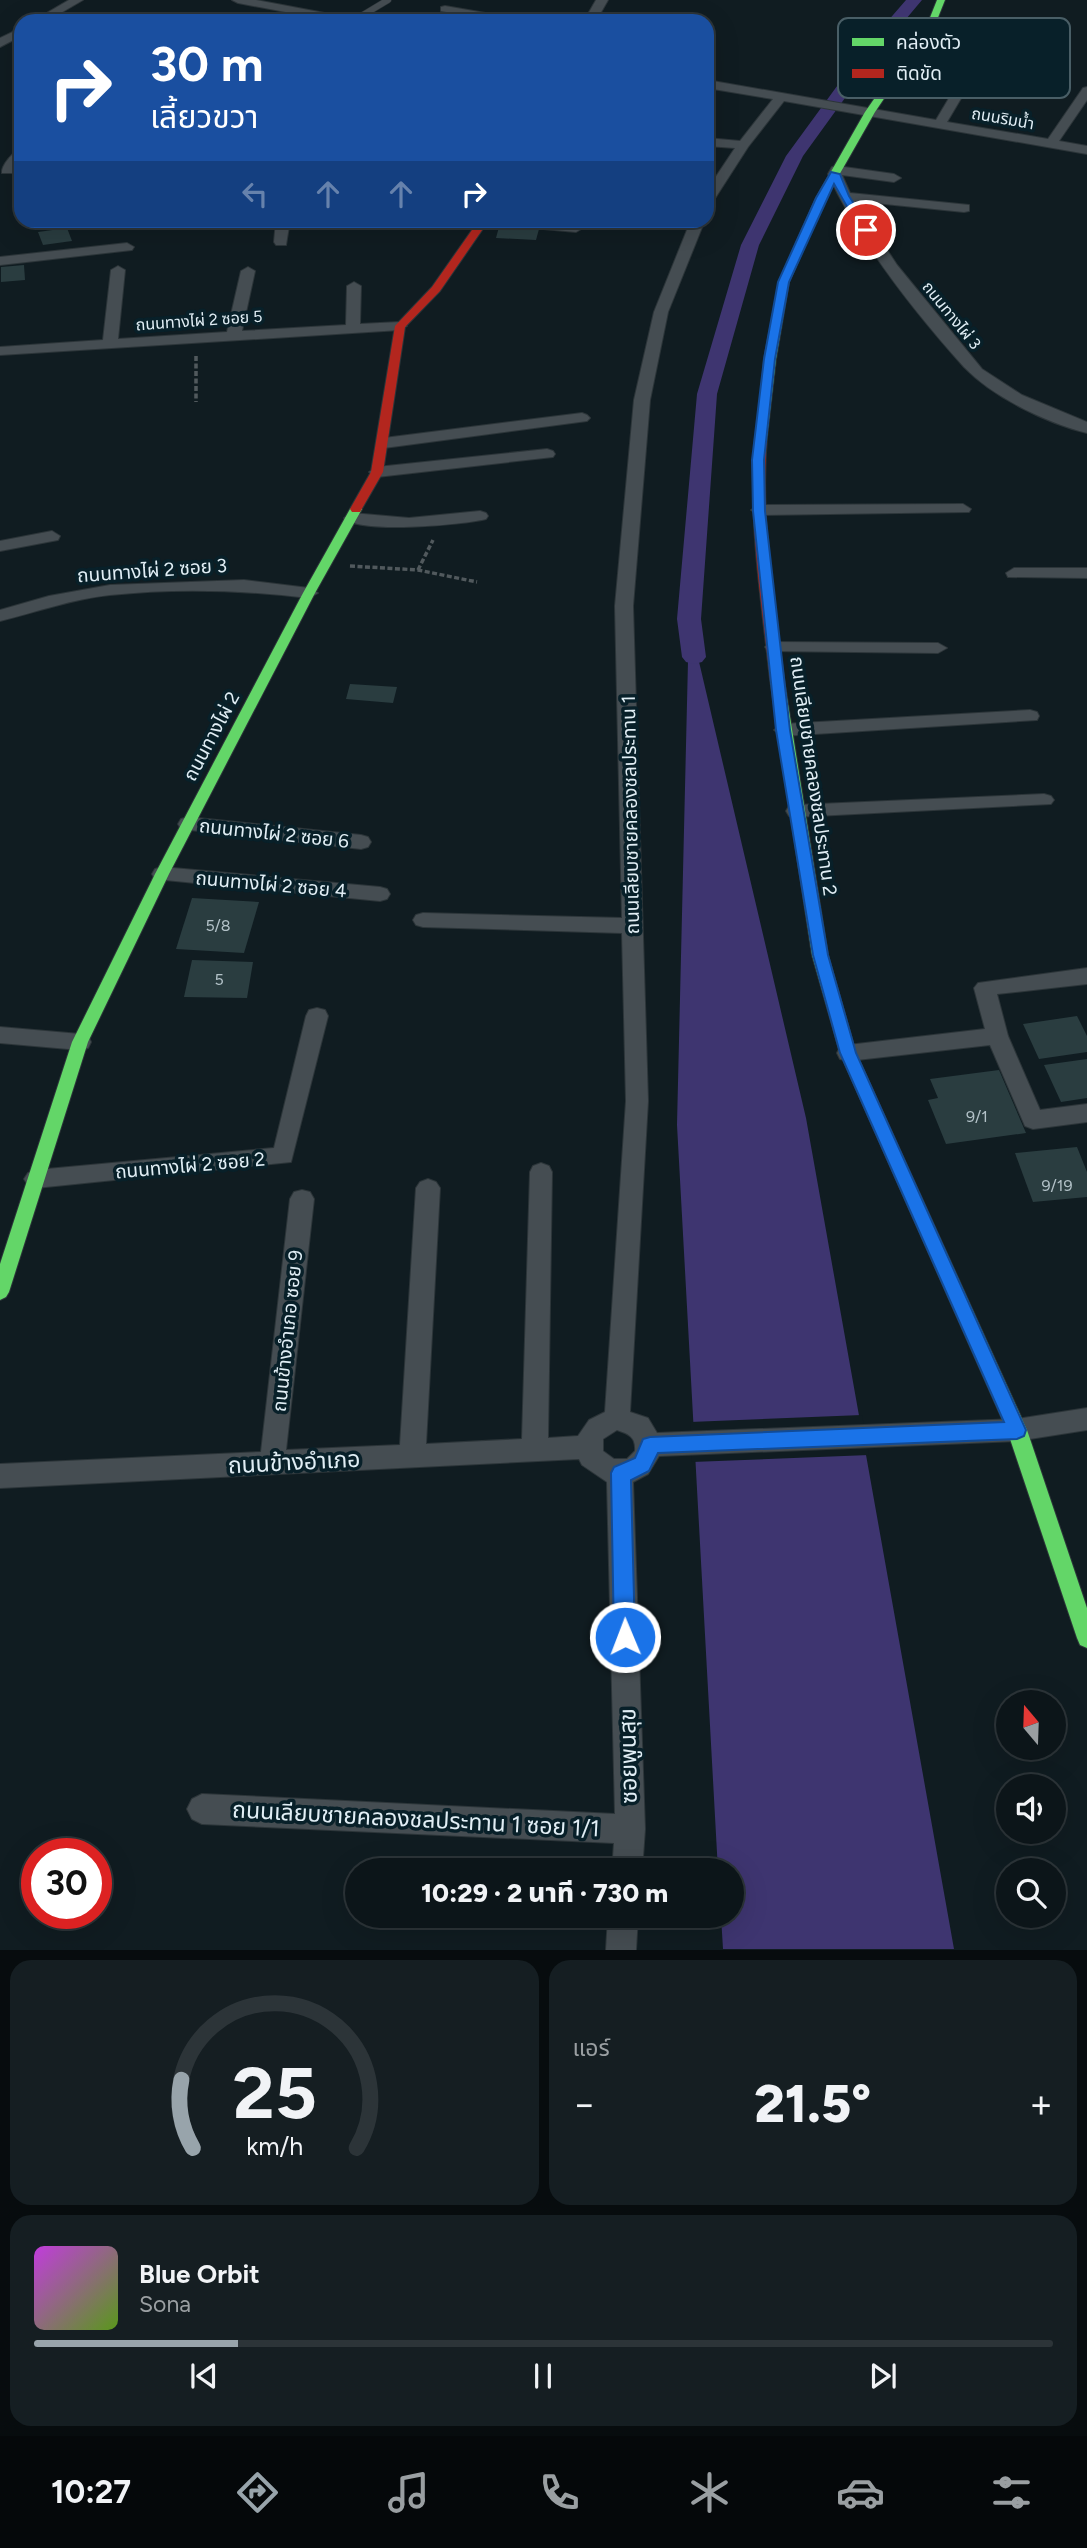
<!DOCTYPE html>
<html lang="th">
<meta charset="utf-8">
<style>
body{margin:0;font-family:Figtree,"Noto Sans Thai",sans-serif;background:#151e22;color:#f1f3f6;height:100vh;display:flex;flex-direction:column;font-size:26px;white-space:nowrap}
*{box-sizing:border-box;margin:0}
p{font-size:23px;color:#9a9fa2}
.icon{flex:none;width:38px;height:38px;fill:none;stroke:currentColor;stroke-width:2;stroke-linecap:round;stroke-linejoin:round}
.map{position:relative;height:1950px;overflow:hidden}
.sheet{display:flex;flex-direction:column;gap:10px;padding:10px;background:#070c0e;flex:1}
.sheet>*{flex:none}
.top-card{position:absolute;left:14px;top:14px;width:700px;height:214px;border-radius:21px;box-shadow:0 7px 28px #0002,0 0 0 2px #2c3438;background:#1a4fa0;color:#fff;overflow:hidden}
.needle{width:46px;rotate:341deg}
.tools{position:absolute;left:996px;top:1690px;display:grid;gap:14px}
.tools a{display:grid;place-items:center;width:70px;height:70px;border-radius:50%;background:#0c1519;box-shadow:0 7px 28px #0002,0 0 0 2px #2c3438;font-size:35px}
.speed{position:absolute;left:21px;top:1838px;display:flex;gap:14px;font-size:35px;font-weight:700;text-align:center}
.speed>*{display:grid;place-content:center;width:91px;height:91px;border-radius:50%;background:#0c1519;box-shadow:0 7px 28px #0002,0 0 0 2px #2c3438;line-height:1}
.speed .limit{border:10px solid #d22;background:#fff;color:#111}
.pin{position:absolute;display:grid;place-items:center;width:60px;height:60px;color:#fff;margin:-30px;border:4px solid #fff;border-radius:50%;box-shadow:0 2px 7px #0007}
.me{position:absolute;width:77px;margin:-38px;rotate:359deg;stroke-linejoin:round;filter:drop-shadow(0 0 5px #0008)}
.turn{display:flex;align-items:center;gap:24px;height:147px;padding:0 21px;font-size:32px}
.turn .icon{width:91px;height:91px;stroke-width:2.5}
.turn b{display:block;font-size:49px;line-height:60px}
.lanes{display:flex;align-items:center;height:66px;padding:0 21px;background:#0003;justify-content:center;gap:35px;direction:ltr}
.lanes .off{opacity:.35}
.big{font-size:52px;font-weight:800;line-height:1.1}
.sheet .widget{flex:1;display:flex;flex-direction:column;justify-content:center;gap:10px;min-width:0;padding:0 24px;border-radius:21px;background:#151e22}
.sheet .dial{align-items:center;gap:0}
.dial svg{height:182px;overflow:visible;fill:none;stroke:#2c3438;stroke-width:7;stroke-linecap:round;text-anchor:middle}
.dial text{fill:#f1f3f6;stroke:none}
.song{display:flex;align-items:center;gap:21px}
.cover{width:84px;height:84px;border-radius:10px;background:linear-gradient(135deg,hsl(290 70% 55%),hsl(90 70% 35%))}
.played{height:7px;border-radius:4px;background:linear-gradient(90deg,#98a4ab 20%,#2c3438 20%)}
.keys{display:flex;justify-content:space-around;direction:ltr}
.heat{display:flex;justify-content:space-between;align-items:center;font-size:38px;direction:ltr}
.sheet .tiles{flex:1;display:grid;gap:10px;grid-template-columns:1fr 1fr}
.widget:last-child{grid-column:span 2}
.trip{position:absolute;left:345px;top:1858px;width:399px;height:70px;border-radius:35px;background:#0c1519;box-shadow:0 7px 28px #0002,0 0 0 2px #2c3438;font-weight:800;line-height:70px;text-align:center}
.tabs{display:flex;height:112px;justify-content:space-around;align-items:center;background:#05080a;color:#9a9fa2}
.tabs .icon{width:49px;height:49px}
.tabs .active{color:#98a4ab}
.tabs b{font-size:32px;color:#f1f3f6}
.map>svg:first-child{display:block}
</style>
<div class="map">
<svg width="1087" height="1950" viewBox="0 0 1087 1950">
<rect width="100%" height="100%" fill="#101c21"/>
<polygon fill="#3e3570" points="689,619 806,1118 954,1949 723,1949 721,1916 732,1916 732,1871 718,1871 677,1125"/>
<polygon fill="#101c21" points="862,1415 869,1455 692,1462 690,1422"/>
<g fill="none" stroke-linecap="round" stroke-linejoin="round">
<polygon fill="#3e3570" fill-rule="evenodd" points="906,0 922,0 879,51 803,156 759,245 717,394 701,619 706,657 702,662 694,664 686,662 682,657 677,619 697,394 741,245 786,156 867,45"/>
</g>
<g fill="#2a3d40">
<polygon points="499,227 539,229 536,240 496,238"/>
<polygon points="67,228 72,241 43,245 38,232"/>
<polygon points="24,265 25,280 1,282 1,267"/>
<polygon points="350,684 397,687 393,703 346,699"/>
<polygon points="192,898 259,902 244,953 176,949"/>
<polygon points="192,960 253,962 247,998 184,997"/>
<polygon points="1077,1016 1087,1036 1087,1052 1039,1059 1023,1024"/>
<polygon points="1087,1059 1087,1098 1061,1102 1044,1065"/>
<polygon points="999,1070 1026,1133 946,1144 928,1100 938,1098 930,1079"/>
<polygon points="1077,1147 1087,1172 1087,1197 1033,1202 1015,1153"/>
</g>
<g fill="none" stroke-linecap="round" stroke-linejoin="round">
<defs>
<polyline id="lane" points="353,21 388,0"/>
<g id="street">
<polygon points="69,0 83,0 47,21 33,21"/>
<polygon points="232,0 256,0 351,18 357,21 333,21 238,3"/>
<polygon points="596,0 608,0 596,21 584,21"/>
<polygon points="445,6 515,18 521,21 495,21 441,11 441,7"/>
<polygon points="21,28 21,36 0,47 0,38"/>
<polygon points="970,69 976,73 947,122 1048,139 1083,88 1087,87 1087,100 1059,141 1087,146 1087,154 784,101 748,147 712,203 707,204 707,190 735,148 707,146 707,138 740,141 773,99 707,88 707,80 936,120 964,73"/>
<path d="M 21,149 L 21,161 L 12,173 L 2,173 C 1,166 13,151 21,149 Z"/>
<path d="M 837,166 L 894,174 L 901,178 L 894,182 L 842,175 L 850,193 L 969,205 L 969,211 L 964,212 L 855,201 L 897,265 L 982,369 L 1022,395 L 1087,422 L 1087,433 C 1046,423 993,397 964,367 C 912,309 860,243 828,174 L 832,167 Z"/>
<polygon points="276,220 290,220 286,245 276,245 274,242"/>
<path d="M 482,220 C 502,220 569,217 583,228 L 576,232 L 488,224 Z"/>
<path d="M 691,220 L 705,220 L 668,312 L 650,400 L 633,606 L 648,1101 L 630,1412 L 648,1418 L 657,1433 L 1017,1419 L 1087,1408 L 1087,1430 L 1017,1441 L 659,1456 L 648,1474 L 633,1482 L 645,1829 L 642,1871 L 612,1871 L 614,1843 L 202,1824 L 192,1819 L 187,1809 L 192,1799 L 202,1794 L 615,1814 L 607,1482 L 582,1465 L 579,1459 L 0,1488 L 0,1464 L 261,1452 L 290,1199 L 294,1192 L 302,1190 L 310,1192 L 314,1199 L 286,1450 L 400,1445 L 416,1188 L 420,1182 L 428,1179 L 436,1182 L 440,1188 L 426,1444 L 522,1439 L 530,1172 L 533,1166 L 541,1163 L 549,1166 L 552,1172 L 548,1438 L 578,1436 L 589,1420 L 605,1412 L 626,1101 L 622,933 L 423,927 L 416,925 L 413,920 L 416,915 L 423,913 L 622,918 L 615,606 L 634,400 L 654,312 ZM 617,1430 C 629,1434 636,1437 635,1451 L 627,1459 L 614,1459 L 603,1451 L 603,1439 Z"/>
<polygon points="127,243 134,247 132,250 0,265 0,257"/>
<polygon points="118,266 125,270 118,339 227,332 241,271 248,267 255,271 242,331 346,325 347,286 354,282 361,286 360,324 400,322 407,326 400,330 0,355 0,347 103,340 111,270"/>
<polygon points="582,413 587,415 590,418 587,421 384,448 376,443 384,438"/>
<polygon points="547,449 553,451 555,454 553,457 377,477 369,472 377,467"/>
<polygon points="963,504 971,509 969,512 759,515 751,510 759,505"/>
<path d="M 480,511 L 486,513 L 488,516 L 486,519 C 463,525 359,534 344,518 L 352,513 L 409,518 Z"/>
<polygon points="52,531 60,536 58,540 0,551 0,541"/>
<polygon points="1014,568 1087,568 1087,578 1008,577 1006,573"/>
<path d="M 244,580 L 309,588 L 318,593 L 309,598 C 243,590 176,588 110,595 C 72,599 37,612 0,621 L 0,610 L 49,596 L 110,585 Z"/>
<polygon points="774,642 938,643 947,648 938,653 768,651 765,647 768,643"/>
<polygon points="1030,710 1037,712 1039,716 1037,720 783,736 774,730 783,724"/>
<polygon points="1044,794 1051,796 1054,800 1051,804 796,817 789,816 786,811 789,806 796,805"/>
<polygon points="188,817 361,835 368,837 371,842 368,847 361,849 181,829 178,824 181,819"/>
<polygon points="162,867 380,887 387,889 390,894 387,899 380,901 155,879 152,874 155,869"/>
<polygon points="1087,968 1087,984 997,994 1008,1036 1040,1110 1087,1104 1087,1122 1033,1129 1025,1126 990,1045 848,1061 840,1059 837,1053 840,1047 848,1045 985,1029 974,988 978,983"/>
<polygon points="317,1008 325,1010 328,1016 291,1162 36,1188 28,1185 24,1179 28,1173 36,1170 274,1148 306,1016 309,1010"/>
<polygon points="0,1027 80,1034 88,1036 91,1042 88,1048 80,1050 0,1043"/>
<polygon points="608,1916 638,1916 636,1950 606,1950"/>
</g>
<g id="fast">
<polygon points="937,0 945,0 937,20 875,112 826,198 789,282 776,359 767,437 761,441 757,439 764,359 779,282 816,198 865,112 929,20"/>
<polygon points="356,505 362,509 315,593 169,874 88,1042 9,1292 6,1297 0,1300 0,1264 72,1042 155,874 303,593 350,509"/>
<polygon points="777,675 784,679 828,955 856,1053 1027,1430 1087,1608 1087,1648 1080,1645 1077,1638 1007,1430 840,1053 812,955 770,679"/>
</g>
<g id="jam">
<polygon points="479,220 489,220 440,291 405,327 383,472 360,512 352,512 350,509 371,472 395,326 432,287"/>
<path d="M 761,433 L 767,437 C 760,519 774,598 784,679 L 777,683 L 770,679 C 761,598 748,519 755,437 Z"/>
</g>
</defs>
<use href="#lane" stroke="#2c3539" stroke-width="7"/>
<use href="#street" stroke="#2c3539" stroke-width="2"/>
<use href="#fast" stroke="#2c3539" stroke-width="2"/>
<use href="#jam" stroke="#2c3539" stroke-width="2"/>
<g stroke="#51595d" stroke-width="3.5" stroke-dasharray="5 2.5" stroke-linecap="butt">
<polyline points="196,356 196,402"/>
<polyline points="350,566 418,570 477,582"/>
<polyline points="418,570 433,540"/>
</g>
<use href="#lane" stroke="#454d52" stroke-width="6"/>
<use href="#street" fill="#454d52" fill-rule="evenodd"/>
<use href="#fast" fill="#63d668" fill-rule="evenodd"/>
<use href="#jam" fill="#b3261e" fill-rule="evenodd"/>
</g>
<polygon fill="#1a73e8" stroke="#114b97" stroke-width="2" points="831,172 840,174 849,196 871,230 862,233 834,184 789,282 775,359 764,460 765,511 790,730 828,955 856,1053 1026,1430 1024,1436 1017,1439 658,1453 649,1471 631,1480 635,1637 632,1644 625,1647 617,1644 614,1637 611,1473 614,1467 635,1458 643,1439 650,1437 1004,1422 840,1053 813,955 776,730 753,511 752,460 764,359 778,282 816,198"/>
<g text-anchor="middle" stroke-width="7" stroke-linejoin="round" paint-order="stroke">
<g font-size="16" fill="#e1eef5" stroke="#082029">
<text transform="translate(1003 118) rotate(10)" y="6">ถนนริมน้ำ</text>
<text transform="translate(952 315) rotate(51)" y="6">ถนนทางไผ่ 3</text>
<text transform="translate(199 320) rotate(-4)" y="6">ถนนทางไผ่ 2 ซอย 5</text>
</g>
<g font-size="16" fill="#b3c2c8">
<text x="218" y="931">5/8</text>
<text x="219" y="985">5</text>
<text x="977" y="1122">9/1</text>
<text x="1057" y="1191">9/19</text>
</g>
<g font-size="19" fill="#e1eef5" stroke="#082029">
<text transform="translate(152 570) rotate(-4)" y="7">ถนนทางไผ่ 2 ซอย 3</text>
<text transform="translate(211 736) rotate(-62)" y="7">ถนนทางไผ่ 2</text>
<text transform="translate(814 776) rotate(82)" y="7">ถนนเลียบชายคลองชลประทาน 2</text>
<text transform="translate(630 815) rotate(-91)" y="7">ถนนเลียบชายคลองชลประทาน 1</text>
<text transform="translate(274 833) rotate(6)" y="7">ถนนทางไผ่ 2 ซอย 6</text>
<text transform="translate(271 884) rotate(5)" y="7">ถนนทางไผ่ 2 ซอย 4</text>
<text transform="translate(190 1165) rotate(-5)" y="7">ถนนทางไผ่ 2 ซอย 2</text>
<text transform="translate(287 1331) rotate(-84)" y="7">ถนนข้างอำเภอ ซอย 9</text>
</g>
<g font-size="23" fill="#e1eef5" stroke="#082029">
<text transform="translate(294 1462) rotate(-3)" y="8">ถนนข้างอำเภอ</text>
<text transform="translate(628 1756) rotate(-91)" y="8">ซอยพูนสุข</text>
<text transform="translate(416 1819) rotate(3)" y="8">ถนนเลียบชายคลองชลประทาน 1 ซอย 1/1</text>
</g>
</g>
<rect x="838" y="18" width="232" height="80" rx="10" fill="#082029" stroke="#495e66" stroke-width="2"/>
<rect x="852" y="38" width="32" height="8" fill="#63d668"/>
<rect x="852" y="69" width="32" height="9" fill="#b3261e"/>
<g font-size="19" fill="#e1eef5">
<text x="896" y="49">คล่องตัว</text>
<text x="896" y="80">ติดขัด</text>
</g>
</svg>
<div class="tools">
<a><svg class="needle" viewBox="-14 -14 28 28"><path d="M0-13l5 13h-10z" fill="#e53935"/><path d="M0 13l5-13h-10z" fill="#9a9fa2"/></svg></a>
<a><svg class="icon" aria-label="sound" viewBox="0 0 24 24"><path d="M4 9h4l5-4v14l-5-4H4zM17 9q2 3 0 6"/></svg></a>
<a><svg class="icon" aria-label="search" viewBox="0 0 24 24"><circle cx="10" cy="10" r="6"/><path d="M15 15l6 6"/></svg></a>
</div>
<div class="speed"><div class="limit">30</div></div>
<div class="pin" style="left:866px;top:230px;background:#d93025"><svg class="icon" aria-label="arrive" viewBox="0 0 24 24"><path d="M6 21V4h12l-3 4 3 4H6"/></svg></div>
<svg class="me" style="left:625px;top:1637px" viewBox="-20 -20 40 40"><circle r="17" fill="#1a73e8" stroke="#fff" stroke-width="3"/><path d="M0-11L8 9 0 5-8 9z" fill="#fff"/></svg>
<div class="trip">10:29 · 2 นาที · 730 m</div>
<div class="top-card">
<div class="turn"><svg class="icon" aria-label="right" viewBox="0 0 24 24"><path d="M7 20v-9h11M14 6l5 5-5 5"/></svg><div><b>30 m</b>เลี้ยวขวา</div></div>
<div class="lanes"><svg class="icon off" aria-label="left" viewBox="0 0 24 24"><path d="M17 20v-9H6M10 6l-5 5 5 5"/></svg><svg class="icon off" aria-label="ahead" viewBox="0 0 24 24"><path d="M12 20V5M6 11l6-6 6 6"/></svg><svg class="icon off" aria-label="ahead" viewBox="0 0 24 24"><path d="M12 20V5M6 11l6-6 6 6"/></svg><svg class="icon" aria-label="right" viewBox="0 0 24 24"><path d="M7 20v-9h11M14 6l5 5-5 5"/></svg></div>
</div>
</div>
<section class="sheet">
<div class="tiles">
<div class="widget dial"><svg viewBox="0 0 100 80">
<path d="M14 69A42 42 0 1 1 86 69"/>
<path d="M14 69A42 42 0 0 1 9 39" stroke="#98a4ab"/>
<text x="50" y="56" font-size="32" font-weight="700">25</text>
<text x="50" y="72" font-size="11">km/h</text>
</svg></div>
<div class="widget"><p>แอร์</p>
<div class="heat"><a>−</a><b class="big">21.5°</b><a>+</a></div>
</div>
<div class="widget">
<div class="song"><i class="cover"></i><div><b>Blue Orbit</b><p>Sona</p></div></div>
<div class="played"></div>
<div class="keys"><svg class="icon" aria-label="previous" viewBox="0 0 24 24"><path d="M18 5L8 12l10 7zM5 5v14"/></svg><svg class="icon" aria-label="pause" viewBox="0 0 24 24"><path d="M8 5v14M16 5v14"/></svg><svg class="icon" aria-label="next" viewBox="0 0 24 24"><path d="M6 5l10 7-10 7zM19 5v14"/></svg></div>
</div>
</div>
</section>
<nav class="tabs">
<b>10:27</b>
<svg class="icon active" aria-label="directions" viewBox="0 0 24 24"><path d="M12 3l9 9-9 9-9-9zM9 14v-3h6M13 9l2 2-2 2"/></svg>
<svg class="icon" aria-label="music" viewBox="0 0 24 24"><path d="M9 18V5l10-2v13"/><circle cx="6" cy="18" r="3"/><circle cx="16" cy="16" r="3"/></svg>
<svg class="icon" aria-label="phone" viewBox="0 0 24 24"><path d="M5 4h4l2 5-3 2q2 4 5 5l2-3 5 2v4C11 20 4 13 5 4z"/></svg>
<svg class="icon" aria-label="climate" viewBox="0 0 24 24"><path d="M12 3v18M4 7l16 10M4 17L20 7"/></svg>
<svg class="icon" aria-label="car" viewBox="0 0 24 24"><path d="M5 17H2v-5l4-1 3-4h7l3 4 3 1v5h-3M9 17h6M6 11h13"/><circle cx="7" cy="17" r="2"/><circle cx="17" cy="17" r="2"/></svg>
<svg class="icon" aria-label="filters" viewBox="0 0 24 24"><path d="M4 7h16M4 17h16"/><circle cx="9" cy="7" r="2"/><circle cx="15" cy="17" r="2"/></svg>
</nav>
